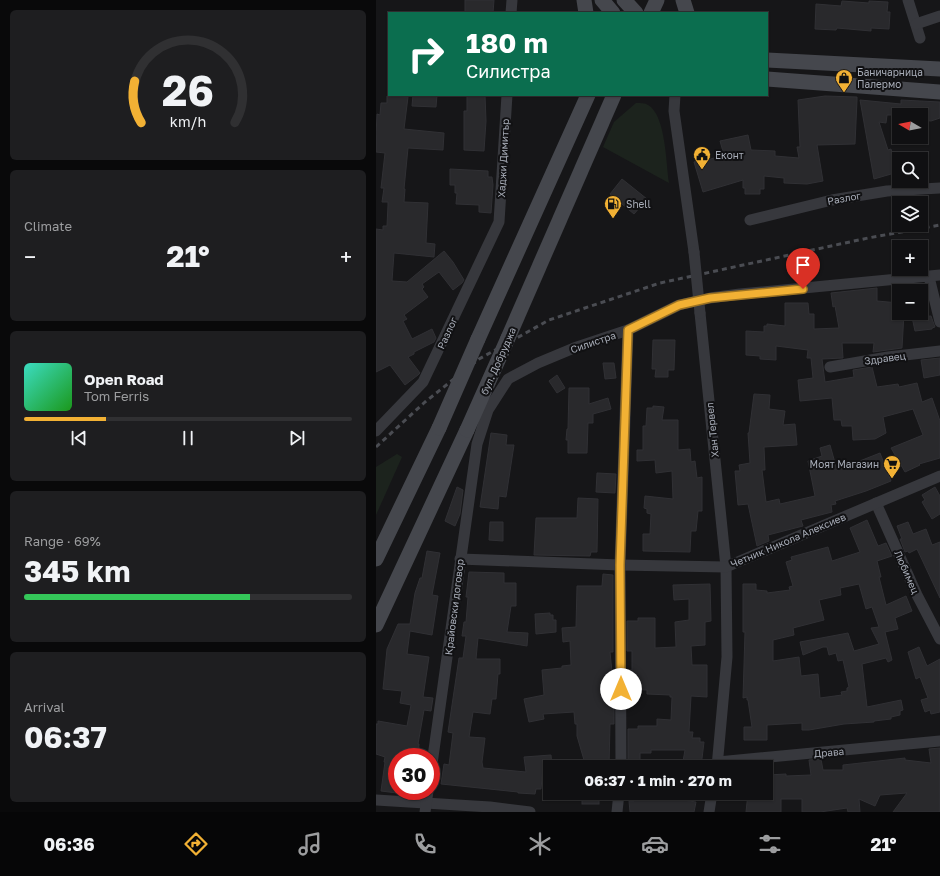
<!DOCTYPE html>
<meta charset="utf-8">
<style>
body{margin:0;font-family:"Golos Text",sans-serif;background:#1e1e20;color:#f1f3f6;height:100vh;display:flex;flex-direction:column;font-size:15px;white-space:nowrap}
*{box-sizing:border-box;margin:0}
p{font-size:13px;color:#9c9d9f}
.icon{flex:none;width:22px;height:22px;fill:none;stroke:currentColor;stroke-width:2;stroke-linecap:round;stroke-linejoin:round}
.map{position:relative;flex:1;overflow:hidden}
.side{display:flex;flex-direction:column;gap:10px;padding:10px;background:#09090a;width:376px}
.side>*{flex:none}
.top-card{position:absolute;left:12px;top:12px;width:380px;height:84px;border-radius:0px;box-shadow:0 1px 3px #0004,0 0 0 1px #303032;background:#0b6e4f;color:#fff;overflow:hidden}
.needle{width:26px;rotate:280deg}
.fabs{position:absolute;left:516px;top:108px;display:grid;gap:8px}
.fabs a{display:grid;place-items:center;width:36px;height:36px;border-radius:0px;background:#101012;box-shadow:0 1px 3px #0004,0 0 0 1px #303032;font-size:20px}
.speed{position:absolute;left:12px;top:748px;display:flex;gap:8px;font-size:20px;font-weight:700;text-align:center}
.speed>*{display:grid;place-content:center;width:52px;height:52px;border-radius:50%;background:#101012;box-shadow:0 1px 3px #0004,0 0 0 1px #303032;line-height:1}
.speed .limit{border:6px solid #d22;background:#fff;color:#111}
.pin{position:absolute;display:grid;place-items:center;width:34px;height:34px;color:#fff;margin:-41px -17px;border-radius:50% 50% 50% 0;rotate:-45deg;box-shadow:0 0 4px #0007}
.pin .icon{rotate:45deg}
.me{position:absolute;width:44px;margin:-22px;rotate:0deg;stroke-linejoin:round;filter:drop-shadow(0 0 3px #0008)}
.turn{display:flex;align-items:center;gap:14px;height:84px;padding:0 12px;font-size:18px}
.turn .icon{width:52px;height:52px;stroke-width:2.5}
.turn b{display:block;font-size:28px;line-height:34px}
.big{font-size:30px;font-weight:700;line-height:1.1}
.side .tile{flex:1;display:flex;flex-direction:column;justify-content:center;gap:6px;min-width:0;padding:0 14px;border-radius:6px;background:#1e1e20}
.side .dial{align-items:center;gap:0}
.dial svg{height:104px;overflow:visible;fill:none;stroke:#303032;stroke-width:7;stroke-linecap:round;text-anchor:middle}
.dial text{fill:#f1f3f6;stroke:none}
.song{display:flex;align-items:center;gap:12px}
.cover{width:48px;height:48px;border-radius:6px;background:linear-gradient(135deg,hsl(170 70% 55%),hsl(120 70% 35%))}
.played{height:4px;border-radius:2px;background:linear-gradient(90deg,#f2b134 25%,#303032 25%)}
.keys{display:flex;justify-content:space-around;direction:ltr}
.heat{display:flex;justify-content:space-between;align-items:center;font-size:22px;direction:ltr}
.charge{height:6px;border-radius:3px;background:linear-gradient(90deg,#34c759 69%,#303032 0)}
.trip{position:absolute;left:167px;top:760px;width:230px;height:40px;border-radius:0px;background:#101012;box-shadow:0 1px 3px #0004,0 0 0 1px #303032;font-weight:700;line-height:40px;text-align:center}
.menu{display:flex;height:64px;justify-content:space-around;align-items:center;background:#060607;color:#9c9d9f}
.menu .icon{width:28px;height:28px}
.menu .current{color:#f2b134}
.menu b{font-size:18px;color:#f1f3f6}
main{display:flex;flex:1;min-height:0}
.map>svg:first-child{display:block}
</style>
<main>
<section class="side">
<div class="tile dial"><svg viewBox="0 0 100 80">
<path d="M14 69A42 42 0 1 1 86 69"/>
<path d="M14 69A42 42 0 0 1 9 37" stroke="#f2b134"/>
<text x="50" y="56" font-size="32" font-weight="700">26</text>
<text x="50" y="72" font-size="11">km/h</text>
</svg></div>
<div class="tile"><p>Climate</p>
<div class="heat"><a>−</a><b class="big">21°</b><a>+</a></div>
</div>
<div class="tile">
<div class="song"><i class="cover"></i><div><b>Open Road</b><p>Tom Ferris</p></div></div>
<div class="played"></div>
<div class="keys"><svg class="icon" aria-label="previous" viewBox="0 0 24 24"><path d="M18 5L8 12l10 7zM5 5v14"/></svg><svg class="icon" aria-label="pause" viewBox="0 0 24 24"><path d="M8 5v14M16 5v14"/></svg><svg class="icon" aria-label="next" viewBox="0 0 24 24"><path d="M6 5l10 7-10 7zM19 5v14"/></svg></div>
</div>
<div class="tile"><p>Range · 69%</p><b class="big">345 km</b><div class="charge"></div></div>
<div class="tile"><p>Arrival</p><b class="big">06:37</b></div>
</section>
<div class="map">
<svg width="564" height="812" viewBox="0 0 564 812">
<rect width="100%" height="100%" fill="#161618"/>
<g fill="#1c231d">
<path d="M 260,103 C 264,103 269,103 272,105 C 290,115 290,164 293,183 L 227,147 L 238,122 Z"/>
<polygon points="21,454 26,457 0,515 0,467"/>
</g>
<g fill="#29292c" stroke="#303034" fill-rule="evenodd">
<polygon points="89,0 118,0 117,13 89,13"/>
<polygon points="466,1 493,3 493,1 512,2 511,12 514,12 513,29 495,28 495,31 461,28 460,30 439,29 440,4 465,6"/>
<polygon points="37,95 61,95 60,107 36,106"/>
<polygon points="91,95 109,95 110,121 108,151 88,150 88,111 91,111"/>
<polygon points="11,96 32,97 28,129 68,133 67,150 32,148 28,189 29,189 28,202 52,203 50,243 59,244 58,257 18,253 16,281 31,282 68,251 77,262 88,280 86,283 77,290 63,272 46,284 48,287 46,289 52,297 28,315 31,319 27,321 36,339 56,329 60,338 58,342 38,352 38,354 32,357 44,373 42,375 29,385 14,365 0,372 0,229 7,230 7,226 11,226 12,205 12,202 6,202 8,188 5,188 9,153 0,152 0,136 1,114 4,115 5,103 11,103"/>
<polygon points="449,96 481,97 481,100 479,144 441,145 447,181 431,184 408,183 408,178 388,176 388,189 384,189 384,194 369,194 369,188 367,188 367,180 327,192 318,162 327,159 328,161 348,155 344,141 372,135 375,150 399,151 399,156 423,158 421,147 424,147 422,100"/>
<polygon points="484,100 525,104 525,100 564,102 564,118 555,121 545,120 545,115 511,115 510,123 503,122 512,150 515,149 522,172 498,179"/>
<polygon points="74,169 112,171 112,177 116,177 117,185 115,213 103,212 103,205 80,204 81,193 79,193 79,185 74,185"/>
<polygon points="246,179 271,199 258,214 234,194"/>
<polygon points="501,288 501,301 523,303 523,313 528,313 526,348 497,352 498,343 466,343 467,358 446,359 449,382 478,377 477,370 496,367 501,387 522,384 523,387 541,383 546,402 556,398 564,421 564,458 543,464 544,465 529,472 515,448 547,435 537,409 507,417 510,433 499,439 477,440 476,426 466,426 465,420 458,420 456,398 424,401 422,380 437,378 435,358 431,358 432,350 400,346 400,360 384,359 384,356 370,355 370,331 388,332 388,326 391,326 391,324 409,326 409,303 432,303 433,314 438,314 438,329 463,328 459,306 457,307 455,293"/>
<polygon points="555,316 559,327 556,328 556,329 539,331 536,317"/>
<polygon points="277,340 299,340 298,370 292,370 292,377 279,377 280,369 276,369"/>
<polygon points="564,358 564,375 548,378 545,360"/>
<polygon points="227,363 238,363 240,378 229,379"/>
<polygon points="181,375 189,388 181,393 173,381"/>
<polygon points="193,388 213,388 213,404 232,398 235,409 217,414 217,423 212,423 211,453 192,453 192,440 190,440 191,429 192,429"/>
<polygon points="378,394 394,395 393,409 409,411 407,425 419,424 421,445 388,447 389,470 386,470 390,502 403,499 404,504 439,496 432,461 446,456 444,448 454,445 461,470 504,453 515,481 490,491 459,501 460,504 455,505 456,512 425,520 427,526 392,535 393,541 381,546 372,504 362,505 359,471 364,471 363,465 374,463 372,433 373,433"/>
<polygon points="277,406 288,407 286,420 302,420 302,450 314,449 315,462 319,461 321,478 326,477 326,511 322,511 320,531 315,531 314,552 267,551 267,534 274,534 275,514 271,513 271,509 268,508 269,496 297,499 296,471 280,473 279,460 261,461 261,450 267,450 267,426 270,426 271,408 277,408"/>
<polygon points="115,433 131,435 130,445 138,445 130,497 123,496 122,509 104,507"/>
<polygon points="221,473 240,474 239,493 220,492"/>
<polygon points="81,487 87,490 84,514 79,526 69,521"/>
<polygon points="559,487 564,496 564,514 556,519 546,502 549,500 546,495"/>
<polygon points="202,498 222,499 221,552 215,552 214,556 158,555 160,518 201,518"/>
<path d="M 491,520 L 502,546 L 510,543 L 516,556 L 501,561 L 505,577 L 503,577 L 510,605 L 530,596 L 536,611 L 519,618 L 522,629 L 509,632 L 516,660 L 512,662 L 510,658 L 486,664 L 491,707 L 525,700 L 527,710 L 524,711 L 524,715 L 515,717 L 515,719 L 498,721 L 498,722 L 468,724 L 433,730 L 426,730 L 426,723 L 391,725 L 391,740 L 368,740 L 368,727 L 376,727 L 372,700 L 371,700 L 371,697 L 367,698 L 369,632 L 367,632 L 367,584 L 380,584 L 380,590 L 391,591 L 391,593 L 414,590 L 413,587 L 417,586 L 410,562 L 416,560 L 415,557 L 452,547 L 456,561 L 484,552 L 474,528 ZM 483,584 L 490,609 L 496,607 L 503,627 L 495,628 L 503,644 L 478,651 L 472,633 L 424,642 L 427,655 L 447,647 L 451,647 L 453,655 L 460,653 L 462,661 L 467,660 L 473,687 L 471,688 L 471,691 L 465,692 L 466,695 L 444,698 L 442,674 L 425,676 L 423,657 L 397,661 L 397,640 L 418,635 L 417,628 L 448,620 L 443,600 L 465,595 L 464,588 Z"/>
<polygon points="114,522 127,522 127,541 113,540"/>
<polygon points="532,522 537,534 550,529 556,545 564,542 564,598 541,549 533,553 532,551 529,552 524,539 526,539 521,526"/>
<polygon points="51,551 64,553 56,595 62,596 56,635 34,631 31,654 53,657 47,697 57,698 55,711 48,710 42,744 43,744 42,757 21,757 21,793 5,791 9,762 8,762 9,757 0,754 0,724 2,724 2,721 31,726 35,705 24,703 26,691 7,689 11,649 22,624 34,624 39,593 44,578 46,578"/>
<polygon points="93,572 128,573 128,583 140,583 140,606 135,606 131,632 152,633 151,646 102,638 100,659 124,659 124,674 122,674 120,699 116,699 114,714 97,712 93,737 109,738 106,762 107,768 150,772 148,757 175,755 176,767 167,767 165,789 160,789 159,794 142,793 142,792 65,784 68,764 73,765 77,733 72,732 83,658 87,658 90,636 86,636 88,622 90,622 92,597 90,597"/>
<polygon points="227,574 237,575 237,652 234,652 236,672 238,672 238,724 234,724 233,767 216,767 216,761 208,760 201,736 201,724 199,724 198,712 167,714 168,719 153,722 148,699 168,695 166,670 186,668 186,666 195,665 194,641 187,642 186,628 200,627 201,586 226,586"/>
<polygon points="334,584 335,621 329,622 329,645 315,646 316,665 331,665 331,697 315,696 313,732 317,732 316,738 324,738 324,742 328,742 325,767 306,767 309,750 275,750 275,753 264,753 264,760 252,760 252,729 262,729 262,726 281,726 281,719 295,720 296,697 294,697 294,695 271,694 271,690 252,689 252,670 256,670 256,651 251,651 251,621 262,621 262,618 279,618 279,648 300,647 299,622 313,620 313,599 298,600 297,585"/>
<polygon points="174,613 174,615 177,615 177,620 180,620 180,632 160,634 159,614"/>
<polygon points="543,647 551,666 564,659 564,712 555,714 554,710 549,712 545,700 552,698 544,677 540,679 532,652"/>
<polygon points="564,748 564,812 517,812 531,793 504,795 499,806 483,799 484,812 472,812 471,808 444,812 426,812 426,799 405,799 405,812 370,812 372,793 390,793 390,788 393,788 392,775 410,774 410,776 435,775 433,760 445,759 447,770 467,770 467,765 529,758 529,760 555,763 553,749"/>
<rect x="206" y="793" width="17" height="11"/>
<polygon points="263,793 301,793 301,799 320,802 318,812 254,812 253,801 258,801 258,796 263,796"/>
</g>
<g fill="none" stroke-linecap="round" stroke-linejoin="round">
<g stroke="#37383d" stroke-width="11">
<polyline points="532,0 544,38"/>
<polyline points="135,13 136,0"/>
<polyline points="540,24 564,16"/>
<polyline points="299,95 298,111 318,252"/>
<polyline points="374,220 456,200 511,191 564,188"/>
<polyline points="553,277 564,322"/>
<polyline points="324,313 350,567 351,657 341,767"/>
<polyline points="454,367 512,357 564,351"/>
<polyline points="0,431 47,382 123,222 131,95"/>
<polyline points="500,503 541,595 564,639"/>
<polyline points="84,559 244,565 350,567 564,476"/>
<polyline points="342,762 564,741"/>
<polyline points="245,767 244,565 252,330"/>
<polyline points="55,771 101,444 112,410 132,379 162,363 198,348 252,330 303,305 334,298 364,294 564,275"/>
<polyline points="0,800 114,807 154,812"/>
<polyline points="49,812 52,791"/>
<polyline points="241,812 243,793"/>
<polyline points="333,812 336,793"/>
</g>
<g stroke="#45474d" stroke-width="15">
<polyline points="208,0 210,13"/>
<polyline points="226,0 237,13"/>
<polyline points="248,0 260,13"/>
<polyline points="307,0 311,13"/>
<polyline points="275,13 281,0"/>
<polyline points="391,60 564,69"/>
<polyline points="391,79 564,92"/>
<polyline points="132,338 238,95"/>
<polyline points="102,339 212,95"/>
<polyline points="0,559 63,428"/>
<polyline points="0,625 91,430"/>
</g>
<polyline stroke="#4a4c52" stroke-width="3" stroke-dasharray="5 4" stroke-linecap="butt" points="0,447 49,402 103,359 173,320 284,283 492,238 564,225"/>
<polyline stroke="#37383d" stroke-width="11" points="318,252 324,313"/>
<g stroke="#45474d" stroke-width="15">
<polyline points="63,428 102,339"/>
<polyline points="91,430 132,338"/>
</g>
</g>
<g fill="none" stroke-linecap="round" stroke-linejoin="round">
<defs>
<polyline id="route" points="245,689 244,565 252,330 303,305 334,298 427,289"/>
</defs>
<use href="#route" stroke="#9d7322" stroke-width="10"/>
<use href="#route" stroke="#f2b134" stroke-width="7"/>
</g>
<defs>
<symbol id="shop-pin" viewBox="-11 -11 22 30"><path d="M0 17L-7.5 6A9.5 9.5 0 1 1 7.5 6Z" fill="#f2b134" stroke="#111113"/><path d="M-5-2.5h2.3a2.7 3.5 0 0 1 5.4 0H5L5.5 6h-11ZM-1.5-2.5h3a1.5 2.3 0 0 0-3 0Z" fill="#111"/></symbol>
<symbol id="civic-pin" viewBox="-11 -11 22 30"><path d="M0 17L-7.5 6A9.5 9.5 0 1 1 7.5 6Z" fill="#f2b134" stroke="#111113"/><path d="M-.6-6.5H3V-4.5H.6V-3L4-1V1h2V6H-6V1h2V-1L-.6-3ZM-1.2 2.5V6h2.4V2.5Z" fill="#111"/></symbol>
<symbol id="fuel-pin" viewBox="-11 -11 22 30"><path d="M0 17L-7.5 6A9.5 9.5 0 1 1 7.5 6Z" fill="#f2b134" stroke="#111113"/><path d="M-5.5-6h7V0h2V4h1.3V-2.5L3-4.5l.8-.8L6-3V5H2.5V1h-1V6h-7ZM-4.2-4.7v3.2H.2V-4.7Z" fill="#111"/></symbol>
<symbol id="supermarket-pin" viewBox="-11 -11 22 30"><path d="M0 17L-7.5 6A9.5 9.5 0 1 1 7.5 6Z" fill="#f2b134" stroke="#111113"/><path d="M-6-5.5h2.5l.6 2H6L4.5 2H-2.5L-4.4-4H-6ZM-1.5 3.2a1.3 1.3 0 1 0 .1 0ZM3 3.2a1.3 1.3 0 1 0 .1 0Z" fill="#111"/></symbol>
</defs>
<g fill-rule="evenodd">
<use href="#shop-pin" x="458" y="68" width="20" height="27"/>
<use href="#civic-pin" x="316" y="145" width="20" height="27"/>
<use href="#fuel-pin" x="227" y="194" width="20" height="27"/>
<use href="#supermarket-pin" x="506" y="454" width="20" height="27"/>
</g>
<g text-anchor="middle" stroke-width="4" stroke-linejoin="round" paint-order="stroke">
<g font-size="10" fill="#a8adb8" stroke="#111113" text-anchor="start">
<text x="481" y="76">Баничарница<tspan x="481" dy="12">Палермо</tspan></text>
<text x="339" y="159">Еконт</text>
<text x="250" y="208">Shell</text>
<text x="503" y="468" text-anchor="end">Моят Магазин</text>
</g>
<g font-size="10" fill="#a8adb8" stroke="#111113">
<text transform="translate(127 158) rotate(-87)" y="4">Хаджи Димитър</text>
<text transform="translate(468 198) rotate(-10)" y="4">Разлог</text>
<text transform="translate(71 333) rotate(-65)" y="4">Разлог</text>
<text transform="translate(217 342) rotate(-19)" y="4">Силистра</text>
<text transform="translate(509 358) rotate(-8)" y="4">Здравец</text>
<text transform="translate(122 361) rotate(-66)" y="4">бул. Добруджа</text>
<text transform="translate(336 430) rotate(-96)" y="4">Хан Тервел</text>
<text transform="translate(412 540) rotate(-23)" y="4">Четник Никола Алексиев</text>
<text transform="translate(531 572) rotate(66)" y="4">Любимец</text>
<text transform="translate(78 607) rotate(-83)" y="4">Крайовски договор</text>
<text transform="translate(453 752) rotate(-5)" y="4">Драва</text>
</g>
</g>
</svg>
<div class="fabs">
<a><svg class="needle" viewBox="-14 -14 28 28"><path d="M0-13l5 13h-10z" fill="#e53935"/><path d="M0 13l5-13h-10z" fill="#9c9d9f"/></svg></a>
<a><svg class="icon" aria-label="search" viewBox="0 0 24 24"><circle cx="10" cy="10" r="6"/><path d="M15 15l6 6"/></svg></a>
<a><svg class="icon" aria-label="layers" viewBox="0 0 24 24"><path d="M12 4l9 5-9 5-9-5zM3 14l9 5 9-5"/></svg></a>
<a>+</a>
<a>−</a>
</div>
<div class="speed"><div class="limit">30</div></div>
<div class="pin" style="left:427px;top:289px;background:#d93025"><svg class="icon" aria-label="arrive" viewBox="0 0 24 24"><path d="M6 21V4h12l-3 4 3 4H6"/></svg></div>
<svg class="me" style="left:245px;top:689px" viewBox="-20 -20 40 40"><circle r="19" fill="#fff"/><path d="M0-13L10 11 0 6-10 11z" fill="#f2b134"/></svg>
<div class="trip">06:37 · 1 min · 270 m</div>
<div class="top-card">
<div class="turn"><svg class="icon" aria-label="right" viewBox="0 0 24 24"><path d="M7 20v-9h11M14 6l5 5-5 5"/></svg><div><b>180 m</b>Силистра</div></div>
</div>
</div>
</main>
<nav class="menu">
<b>06:36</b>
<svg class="icon current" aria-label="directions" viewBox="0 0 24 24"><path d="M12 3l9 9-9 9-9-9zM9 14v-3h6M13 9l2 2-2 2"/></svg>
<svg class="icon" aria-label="music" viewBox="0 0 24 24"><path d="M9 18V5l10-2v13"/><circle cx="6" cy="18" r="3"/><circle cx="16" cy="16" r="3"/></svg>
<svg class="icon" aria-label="phone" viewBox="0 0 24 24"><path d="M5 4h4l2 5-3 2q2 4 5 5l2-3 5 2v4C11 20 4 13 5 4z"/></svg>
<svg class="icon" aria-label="climate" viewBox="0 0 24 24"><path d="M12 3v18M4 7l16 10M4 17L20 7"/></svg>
<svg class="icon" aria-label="car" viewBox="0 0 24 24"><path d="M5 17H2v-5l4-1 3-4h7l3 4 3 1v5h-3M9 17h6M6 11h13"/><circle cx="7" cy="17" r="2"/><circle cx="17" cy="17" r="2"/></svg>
<svg class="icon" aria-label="filters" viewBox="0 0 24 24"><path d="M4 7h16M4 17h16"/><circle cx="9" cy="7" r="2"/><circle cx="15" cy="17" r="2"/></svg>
<b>21°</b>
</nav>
